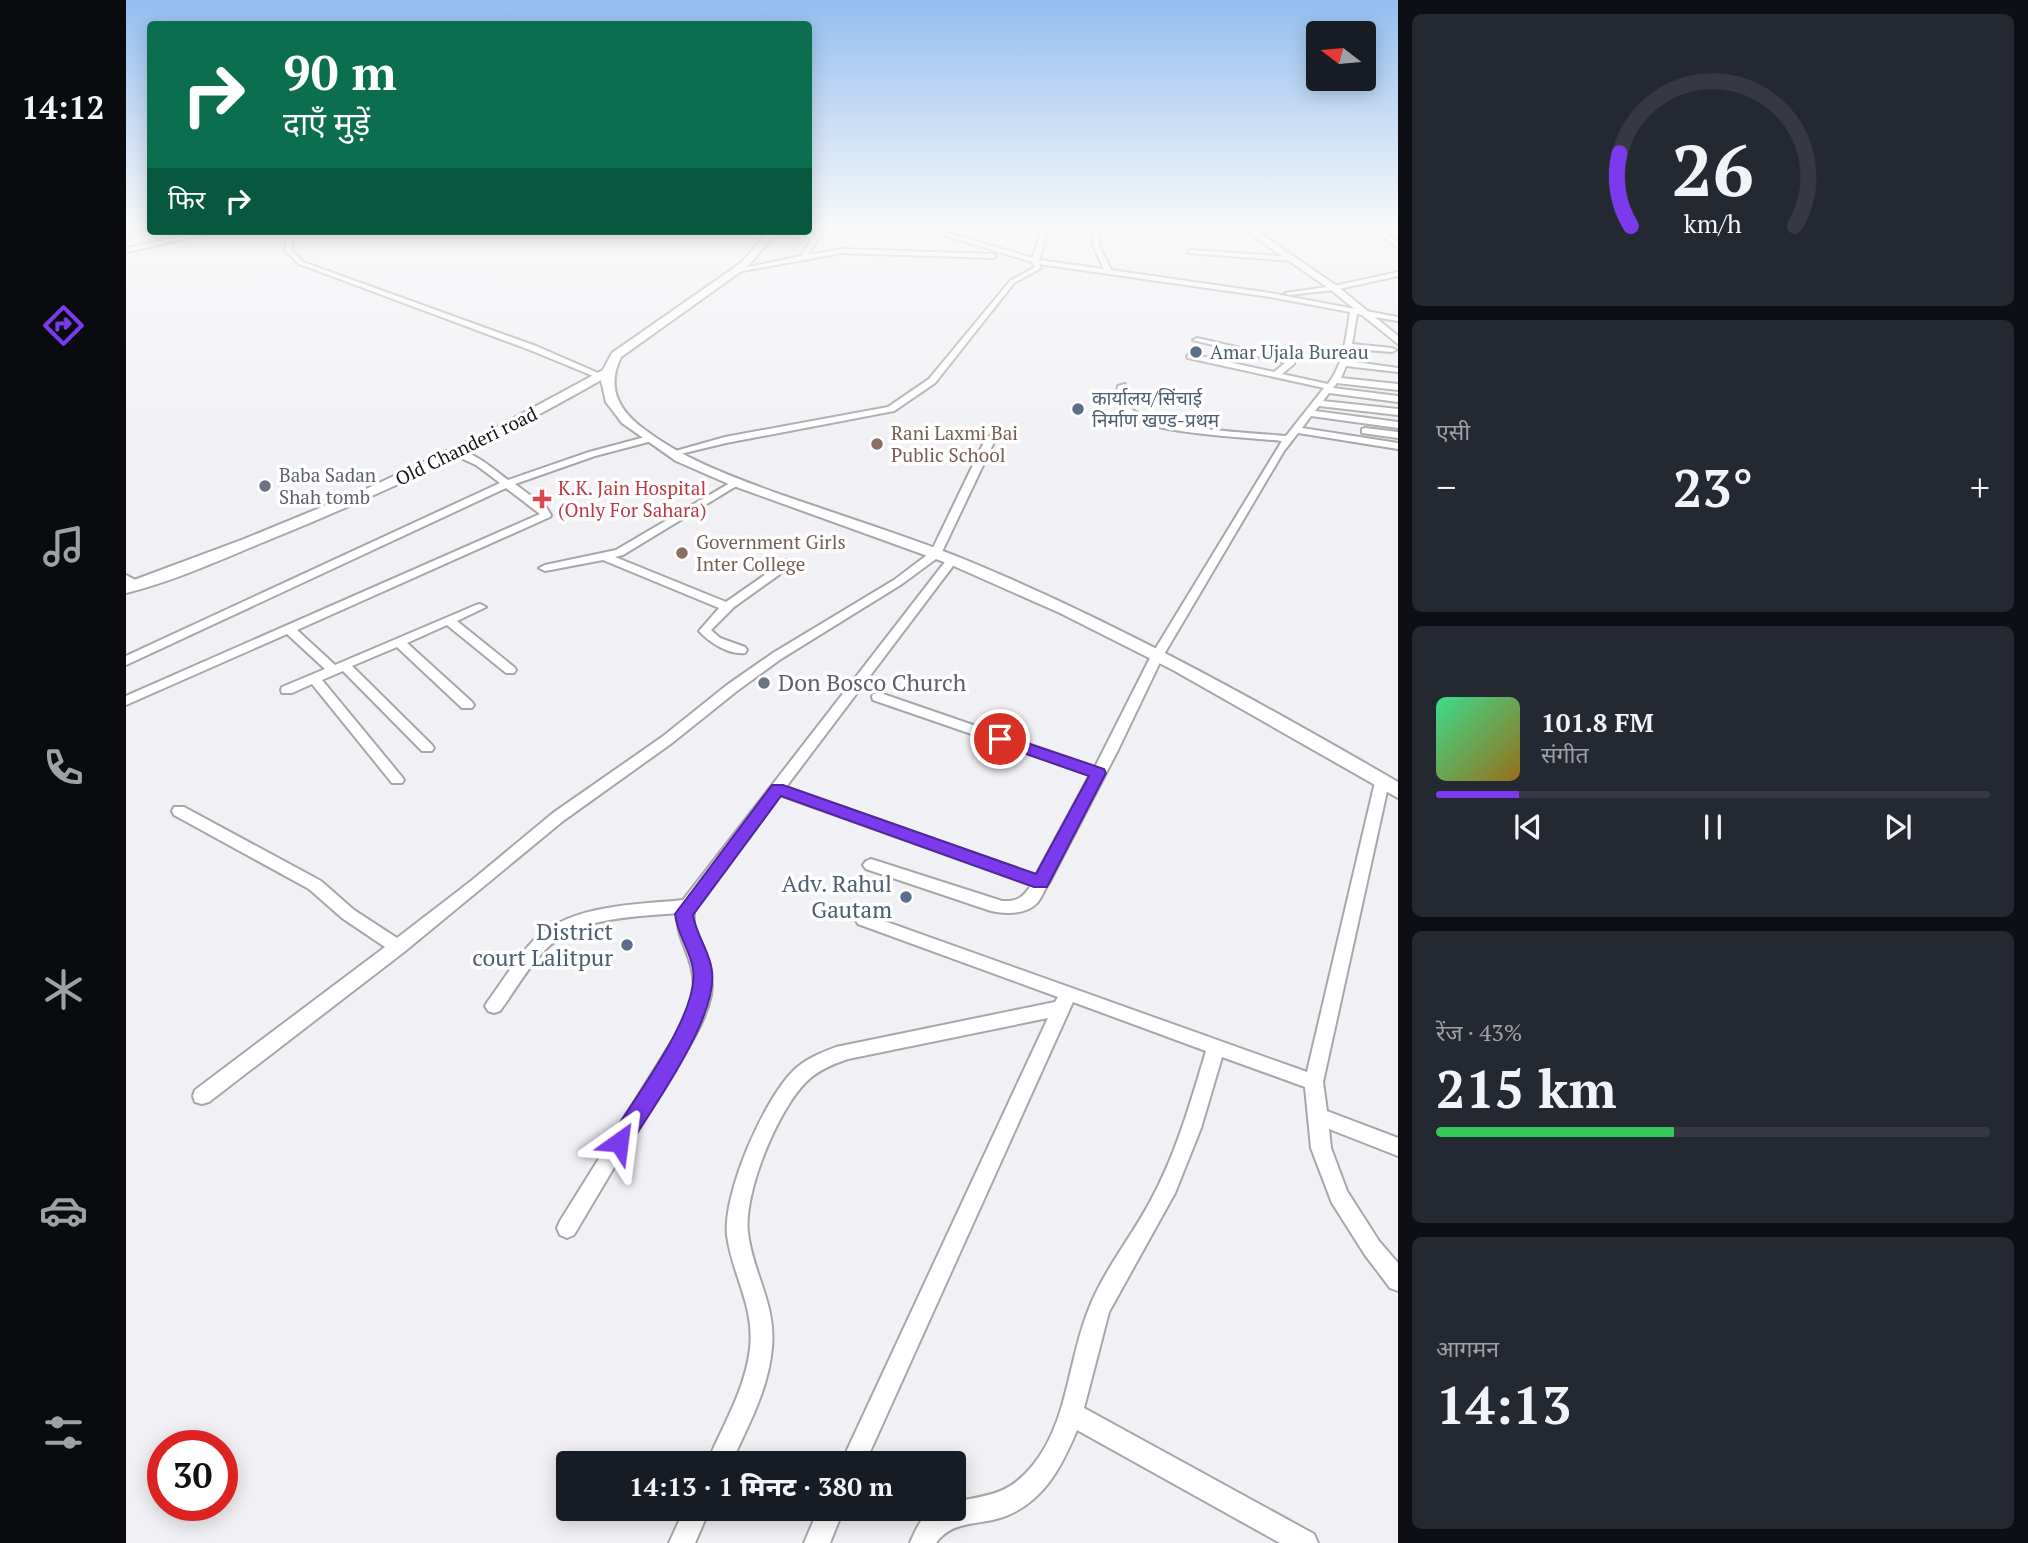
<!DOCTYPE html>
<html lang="hi">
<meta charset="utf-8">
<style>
body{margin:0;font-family:"PT Serif","Noto Sans Devanagari",serif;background:#242831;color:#f1f3f6;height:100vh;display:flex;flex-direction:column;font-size:26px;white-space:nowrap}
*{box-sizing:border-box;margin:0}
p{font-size:23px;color:#9ea1a6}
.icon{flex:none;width:38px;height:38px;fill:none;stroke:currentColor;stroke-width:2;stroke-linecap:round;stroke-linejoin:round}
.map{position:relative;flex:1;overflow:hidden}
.details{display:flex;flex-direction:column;gap:14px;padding:14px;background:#0d0f14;width:630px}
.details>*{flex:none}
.hud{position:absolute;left:21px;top:21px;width:665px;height:214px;border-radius:7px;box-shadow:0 4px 18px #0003;background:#0b6e4f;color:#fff;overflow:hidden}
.needle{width:46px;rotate:286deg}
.tools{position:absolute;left:1180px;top:21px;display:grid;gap:14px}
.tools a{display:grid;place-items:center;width:70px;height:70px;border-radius:7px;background:#171b24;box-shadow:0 4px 18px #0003;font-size:35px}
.speed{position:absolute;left:21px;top:1430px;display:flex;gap:14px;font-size:35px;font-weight:700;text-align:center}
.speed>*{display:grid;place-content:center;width:91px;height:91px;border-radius:50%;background:#171b24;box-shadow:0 4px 18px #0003;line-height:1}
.speed .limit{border:10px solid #d22;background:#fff;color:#111}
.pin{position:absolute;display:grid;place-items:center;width:60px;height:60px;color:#fff;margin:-30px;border:4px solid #fff;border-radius:50%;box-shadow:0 2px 7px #0007}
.me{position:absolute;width:77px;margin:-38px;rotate:31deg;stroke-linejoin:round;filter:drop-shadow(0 0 5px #0008)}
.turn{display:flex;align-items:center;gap:24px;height:147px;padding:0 21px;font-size:32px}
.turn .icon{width:91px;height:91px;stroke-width:2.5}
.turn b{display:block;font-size:49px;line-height:60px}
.then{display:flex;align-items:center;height:66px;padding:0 21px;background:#0003;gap:14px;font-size:26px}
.big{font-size:52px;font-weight:800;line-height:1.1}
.details .tile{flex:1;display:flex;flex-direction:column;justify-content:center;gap:10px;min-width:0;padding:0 24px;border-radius:10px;background:#242831}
.details .dial{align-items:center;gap:0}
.dial svg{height:182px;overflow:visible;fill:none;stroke:#363941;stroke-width:7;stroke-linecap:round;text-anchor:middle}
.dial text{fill:#f1f3f6;stroke:none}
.song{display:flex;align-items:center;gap:21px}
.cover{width:84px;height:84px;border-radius:10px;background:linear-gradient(135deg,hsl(150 70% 55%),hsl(40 70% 35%))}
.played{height:7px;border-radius:4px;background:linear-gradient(90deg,#7c3aed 15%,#363941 15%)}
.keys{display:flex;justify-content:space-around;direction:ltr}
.heat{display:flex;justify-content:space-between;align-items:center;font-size:38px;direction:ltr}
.charge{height:10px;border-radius:5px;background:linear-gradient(90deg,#34c759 43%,#363941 0)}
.trip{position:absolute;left:430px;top:1451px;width:410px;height:70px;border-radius:7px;background:#171b24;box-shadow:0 4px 18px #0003;font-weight:800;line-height:70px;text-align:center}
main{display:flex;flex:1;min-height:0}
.tab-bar{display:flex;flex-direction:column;width:126px;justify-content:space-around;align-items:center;background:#090b0e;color:#9ea1a6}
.tab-bar .icon{width:49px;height:49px}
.tab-bar .current{color:#7c3aed}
.tab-bar b{font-size:32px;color:#f1f3f6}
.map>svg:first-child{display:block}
</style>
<main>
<nav class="tab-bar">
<b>14:12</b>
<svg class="icon current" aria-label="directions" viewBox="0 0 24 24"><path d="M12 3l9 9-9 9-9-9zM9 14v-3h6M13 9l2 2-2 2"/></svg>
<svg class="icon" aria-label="music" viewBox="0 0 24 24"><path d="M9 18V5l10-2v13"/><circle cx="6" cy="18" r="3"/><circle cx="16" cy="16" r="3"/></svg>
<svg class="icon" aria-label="phone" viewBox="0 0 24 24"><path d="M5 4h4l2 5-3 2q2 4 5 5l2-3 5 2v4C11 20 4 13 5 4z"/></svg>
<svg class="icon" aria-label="climate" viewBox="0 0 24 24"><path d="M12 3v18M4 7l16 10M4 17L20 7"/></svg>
<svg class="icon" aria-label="car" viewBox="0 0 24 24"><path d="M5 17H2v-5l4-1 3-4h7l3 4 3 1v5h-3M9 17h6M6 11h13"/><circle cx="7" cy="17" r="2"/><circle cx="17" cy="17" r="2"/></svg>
<svg class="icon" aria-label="filters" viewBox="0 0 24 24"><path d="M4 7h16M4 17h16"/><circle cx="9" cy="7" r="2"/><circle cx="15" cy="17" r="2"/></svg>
</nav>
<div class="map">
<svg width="1272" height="1543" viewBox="0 0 1272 1543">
<rect width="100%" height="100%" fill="#f1f1f5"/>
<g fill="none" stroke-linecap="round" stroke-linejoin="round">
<defs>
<g id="street">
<polygon points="11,228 10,229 0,233 0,229"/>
<polygon points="692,228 698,228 682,255 716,249 867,254 870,256 867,258 716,253 611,272 608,270 675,256"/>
<path d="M 794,228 L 805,228 L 907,258 L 916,228 L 922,228 L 913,260 L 978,269 L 967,245 L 967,228 L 973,228 L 973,245 L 985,270 L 1144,293 L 1272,317 L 1272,321 L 1231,314 L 1226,344 L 1266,348 L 1270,350 L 1266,352 L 1226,349 L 1222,361 L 1272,368 L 1272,372 L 1220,366 L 1215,378 L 1272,384 L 1272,390 L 1211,383 L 1207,388 L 1272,396 L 1272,402 L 1203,393 L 1197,401 L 1272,409 L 1272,415 L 1193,406 L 1189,411 L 1272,422 L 1272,428 L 1185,416 L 1176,428 L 1272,443 L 1272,449 L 1172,433 L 1158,451 L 1037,656 L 992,750 L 923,883 C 918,889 916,898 911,903 C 900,915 879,914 865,911 L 740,869 L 737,865 L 740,861 L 745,859 L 876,901 C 891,902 898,897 905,885 L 654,795 L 569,908 C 561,938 591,964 585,995 C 578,1030 551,1063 533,1093 C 504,1140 476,1188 448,1235 L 441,1238 L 434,1235 L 431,1228 L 434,1221 L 555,1027 C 571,995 572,979 558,946 C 554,935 550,925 552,913 C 508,917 453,916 419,950 C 401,968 389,991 374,1011 L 368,1013 L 362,1011 L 359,1006 L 362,1001 C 377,981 390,958 408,940 C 446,904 509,905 557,900 L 822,558 L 826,557 L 831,560 L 830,562 L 660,787 L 910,875 L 964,775 L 747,700 L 746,697 L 747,694 L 757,694 L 969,767 L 1025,656 L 1156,441 C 1123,437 1018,434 996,412 C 989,405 991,395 992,386 L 999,384 L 1001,405 C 1019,429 1128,433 1160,436 L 1198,388 L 1062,358 L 1061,356 L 1065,354 L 1148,372 L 1159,363 L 1067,340 L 1071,338 L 1168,360 L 1168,364 L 1156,374 L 1202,384 C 1218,363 1220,338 1224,312 L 1144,297 L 913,264 L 915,268 L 888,283 L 809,383 L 768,411 L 600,443 L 546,456 L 546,452 L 599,437 L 762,407 L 803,379 L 884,281 L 909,267 L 906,262 Z"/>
<polygon points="1178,228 1255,228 1272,243 1272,248 1254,234 1124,229"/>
<polygon points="83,231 95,231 0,252 0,248"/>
<polygon points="162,231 168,231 165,250 177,262 410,346 479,376 472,378 404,350 173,264 159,250"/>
<polygon points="1064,250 1168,257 1171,259 1168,261 1062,253"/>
<polygon points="1272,272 1272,276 1208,290 1163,295 1159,293 1208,286"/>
<polygon points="1239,428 1272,432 1272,438 1236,433 1236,429"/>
<polygon points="865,435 870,438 814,556 776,584 655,659 611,691 546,743 437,821 278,952 83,1102 76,1104 69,1102 67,1096 69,1090 259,947 216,918 183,889 48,815 46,811 48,807 58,807 195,881 228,910 271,938 345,881 427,813 536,737 601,685 647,653 768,580 805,552 860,438"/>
<path d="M 523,436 L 528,439 L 526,441 L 469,456 L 389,484 L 420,507 L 425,515 L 424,517 L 171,630 L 209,665 L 350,605 L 354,604 L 360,607 L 331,621 L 388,667 L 390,670 L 388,673 L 380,673 L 321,625 L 281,643 L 346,702 L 348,705 L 346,708 L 336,708 L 271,647 L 226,666 L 306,745 L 308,748 L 306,751 L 296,751 L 217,671 L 196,680 L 276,777 L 278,780 L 276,783 L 266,783 L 186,684 L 166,693 L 156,693 L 155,690 L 156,687 L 199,669 L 161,634 L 0,705 L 0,696 L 414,514 L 380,488 L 0,665 L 0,656 L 374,483 L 350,465 L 326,454 L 326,450 C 346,449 367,469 382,480 L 463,452 Z"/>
<path d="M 609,480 L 614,483 L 612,485 L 497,555 L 489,557 L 600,602 L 660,560 L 668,560 L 668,564 L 608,607 L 585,630 L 594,638 L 619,647 L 621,650 L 619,653 C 603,655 584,643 573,631 L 593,608 L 477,560 L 419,571 L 413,568 L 419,565 L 490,550 Z"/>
<polygon points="0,575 13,582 13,586 5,586 0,583"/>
<path d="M 1256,777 L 1263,782 L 1197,1082 L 1201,1111 L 1272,1138 L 1272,1156 L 1203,1129 L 1205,1148 L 1221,1191 L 1253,1241 L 1272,1263 L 1272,1291 L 1264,1288 L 1239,1255 L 1206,1203 L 1185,1148 L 1179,1087 L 1096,1057 L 1075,1128 L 1049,1193 L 983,1312 L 958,1408 L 1188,1534 L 1192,1543 L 1154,1543 L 951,1430 C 935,1468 917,1504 874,1518 C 851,1525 825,1521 810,1543 L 784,1543 C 794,1519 800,1508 828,1508 L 828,1502 C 862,1495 883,1495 907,1465 C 942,1422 942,1361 962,1311 C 977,1271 1005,1238 1025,1200 C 1050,1154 1065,1101 1080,1051 L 947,1002 L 739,1463 L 715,1463 L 922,1018 L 722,1059 C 707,1064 692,1070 680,1082 C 652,1110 617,1193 622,1233 C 627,1274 650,1304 646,1347 C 643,1388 622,1426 605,1463 L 581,1463 C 597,1425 619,1390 624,1349 C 629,1306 606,1275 601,1235 C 597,1193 638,1099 668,1070 C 680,1059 694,1053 710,1047 L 929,1002 L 932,997 L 732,924 L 730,920 L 732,916 L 738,914 L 744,916 L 1181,1072 L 1249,782 Z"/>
<polygon points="559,1508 584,1508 569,1543 543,1543"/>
<polygon points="693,1508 718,1508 704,1543 678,1543"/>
</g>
<g id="secondary">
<polygon points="1116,228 1126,228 1211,286 1272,336 1272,344 1205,290"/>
<path d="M 643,231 L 652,231 L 621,267 L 495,357 C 480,387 492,410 518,429 C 557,459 604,476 650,493 C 713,515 778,535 840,560 C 990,622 1132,701 1272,782 L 1272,798 L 1047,670 L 934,613 L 821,563 L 605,485 L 550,461 L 496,423 L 480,402 L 475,380 C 369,441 258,493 145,539 C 98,558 49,581 0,593 L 0,583 L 118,539 L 240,489 L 360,433 L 477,370 L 486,353 L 615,263 Z"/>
</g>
</defs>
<use href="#street" stroke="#a7a7aa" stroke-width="4"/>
<use href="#secondary" stroke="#a7a7aa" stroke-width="4"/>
<use href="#street" fill="#fff" fill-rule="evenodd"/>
<use href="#secondary" fill="#fff" fill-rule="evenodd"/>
</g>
<linearGradient id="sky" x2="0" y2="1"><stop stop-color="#93bef0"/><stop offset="0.51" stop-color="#f9f9fa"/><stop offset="1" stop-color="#f9f9fa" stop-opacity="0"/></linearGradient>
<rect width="1272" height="444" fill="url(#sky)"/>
<path fill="#7c3aed" stroke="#51269a" stroke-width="2" d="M 874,734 L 978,769 L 980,773 L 921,887 L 908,887 L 655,796 L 567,915 C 570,935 584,952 586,971 C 592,1018 527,1107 501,1149 L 493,1152 L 486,1149 L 482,1142 L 486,1135 C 509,1097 574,1013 567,969 C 564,950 551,934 549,914 L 646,785 L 657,785 L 910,874 L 963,776 L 869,743 L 867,739 Z"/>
<g fill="#5c6f8a" stroke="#fff" stroke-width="2.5">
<circle cx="1070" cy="352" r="7"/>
<circle cx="952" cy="409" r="7"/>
<circle cx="780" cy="897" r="7"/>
<circle cx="501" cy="945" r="7"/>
</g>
<g fill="#8d6e63" stroke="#fff" stroke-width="2.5">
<circle cx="751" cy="444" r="7"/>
<circle cx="556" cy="553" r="7"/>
</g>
<g fill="#6b7280" stroke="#fff" stroke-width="2.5">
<circle cx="139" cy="486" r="7"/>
<circle cx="638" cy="683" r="7"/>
</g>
<path fill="#e0444e" stroke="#fff" stroke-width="2.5" d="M412.5 488.5h7v7h7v7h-7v7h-7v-7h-7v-7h7z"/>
<g text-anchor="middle" stroke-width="7" stroke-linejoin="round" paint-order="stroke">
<g font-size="19" fill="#4e5e75" stroke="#fff" text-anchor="start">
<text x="1084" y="359">Amar Ujala Bureau</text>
<text x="966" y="405">कार्यालय/सिंचाई<tspan x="966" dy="22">निर्माण खण्ड-प्रथम</tspan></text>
</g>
<g font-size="19" fill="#785e54" stroke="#fff" text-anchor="start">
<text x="765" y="440">Rani Laxmi Bai<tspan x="765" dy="22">Public School</tspan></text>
<text x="570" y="549">Government Girls<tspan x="570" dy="22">Inter College</tspan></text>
</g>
<g font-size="19" fill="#171718" stroke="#fff">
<text transform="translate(340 446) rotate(-26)" y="7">Old Chanderi road</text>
</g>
<g font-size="19" fill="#5b616d" stroke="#fff" text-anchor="start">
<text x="153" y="482">Baba Sadan<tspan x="153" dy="22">Shah tomb</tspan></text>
</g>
<g font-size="19" fill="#be3a42" stroke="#fff" text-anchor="start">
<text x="432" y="495">K.K. Jain Hospital<tspan x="432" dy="22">(Only For Sahara)</tspan></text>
</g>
<g font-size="23" fill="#5b616d" stroke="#fff" text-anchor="start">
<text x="652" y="691">Don Bosco Church</text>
</g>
<g font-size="23" fill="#4e5e75" stroke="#fff" text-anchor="end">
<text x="766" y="892">Adv. Rahul<tspan x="766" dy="26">Gautam</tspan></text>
<text x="487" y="940">District<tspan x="487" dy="26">court Lalitpur</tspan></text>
</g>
</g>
</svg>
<div class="tools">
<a><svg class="needle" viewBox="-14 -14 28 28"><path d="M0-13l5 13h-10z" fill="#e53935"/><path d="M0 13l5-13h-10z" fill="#9ea1a6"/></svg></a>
</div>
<div class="speed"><div class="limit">30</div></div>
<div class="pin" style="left:874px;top:739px;background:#d93025"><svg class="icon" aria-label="arrive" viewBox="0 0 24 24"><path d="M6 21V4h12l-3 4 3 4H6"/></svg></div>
<svg class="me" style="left:493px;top:1142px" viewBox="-20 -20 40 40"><path d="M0-17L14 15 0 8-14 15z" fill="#7c3aed" stroke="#fff" stroke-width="4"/></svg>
<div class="trip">14:13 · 1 मिनट · 380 m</div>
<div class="hud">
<div class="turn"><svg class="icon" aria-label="right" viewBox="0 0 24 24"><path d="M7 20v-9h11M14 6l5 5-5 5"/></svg><div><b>90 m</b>दाएँ मुड़ें</div></div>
<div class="then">फिर<svg class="icon" aria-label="right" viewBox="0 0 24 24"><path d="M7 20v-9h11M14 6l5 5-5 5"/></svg></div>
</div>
</div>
<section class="details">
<div class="tile dial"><svg viewBox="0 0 100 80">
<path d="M14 69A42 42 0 1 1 86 69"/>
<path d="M14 69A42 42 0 0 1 9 37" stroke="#7c3aed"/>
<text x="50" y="56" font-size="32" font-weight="700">26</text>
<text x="50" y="72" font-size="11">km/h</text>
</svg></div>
<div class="tile"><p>एसी</p>
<div class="heat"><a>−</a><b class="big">23°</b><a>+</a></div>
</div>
<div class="tile">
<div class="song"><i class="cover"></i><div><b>101.8 FM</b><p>संगीत</p></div></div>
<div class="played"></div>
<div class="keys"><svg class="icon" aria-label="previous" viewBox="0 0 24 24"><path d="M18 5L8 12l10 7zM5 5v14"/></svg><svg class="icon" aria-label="pause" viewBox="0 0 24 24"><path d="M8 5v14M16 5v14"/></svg><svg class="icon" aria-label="next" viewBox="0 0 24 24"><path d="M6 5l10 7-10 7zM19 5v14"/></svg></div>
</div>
<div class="tile"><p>रेंज · 43%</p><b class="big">215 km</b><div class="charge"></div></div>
<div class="tile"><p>आगमन</p><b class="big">14:13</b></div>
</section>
</main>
